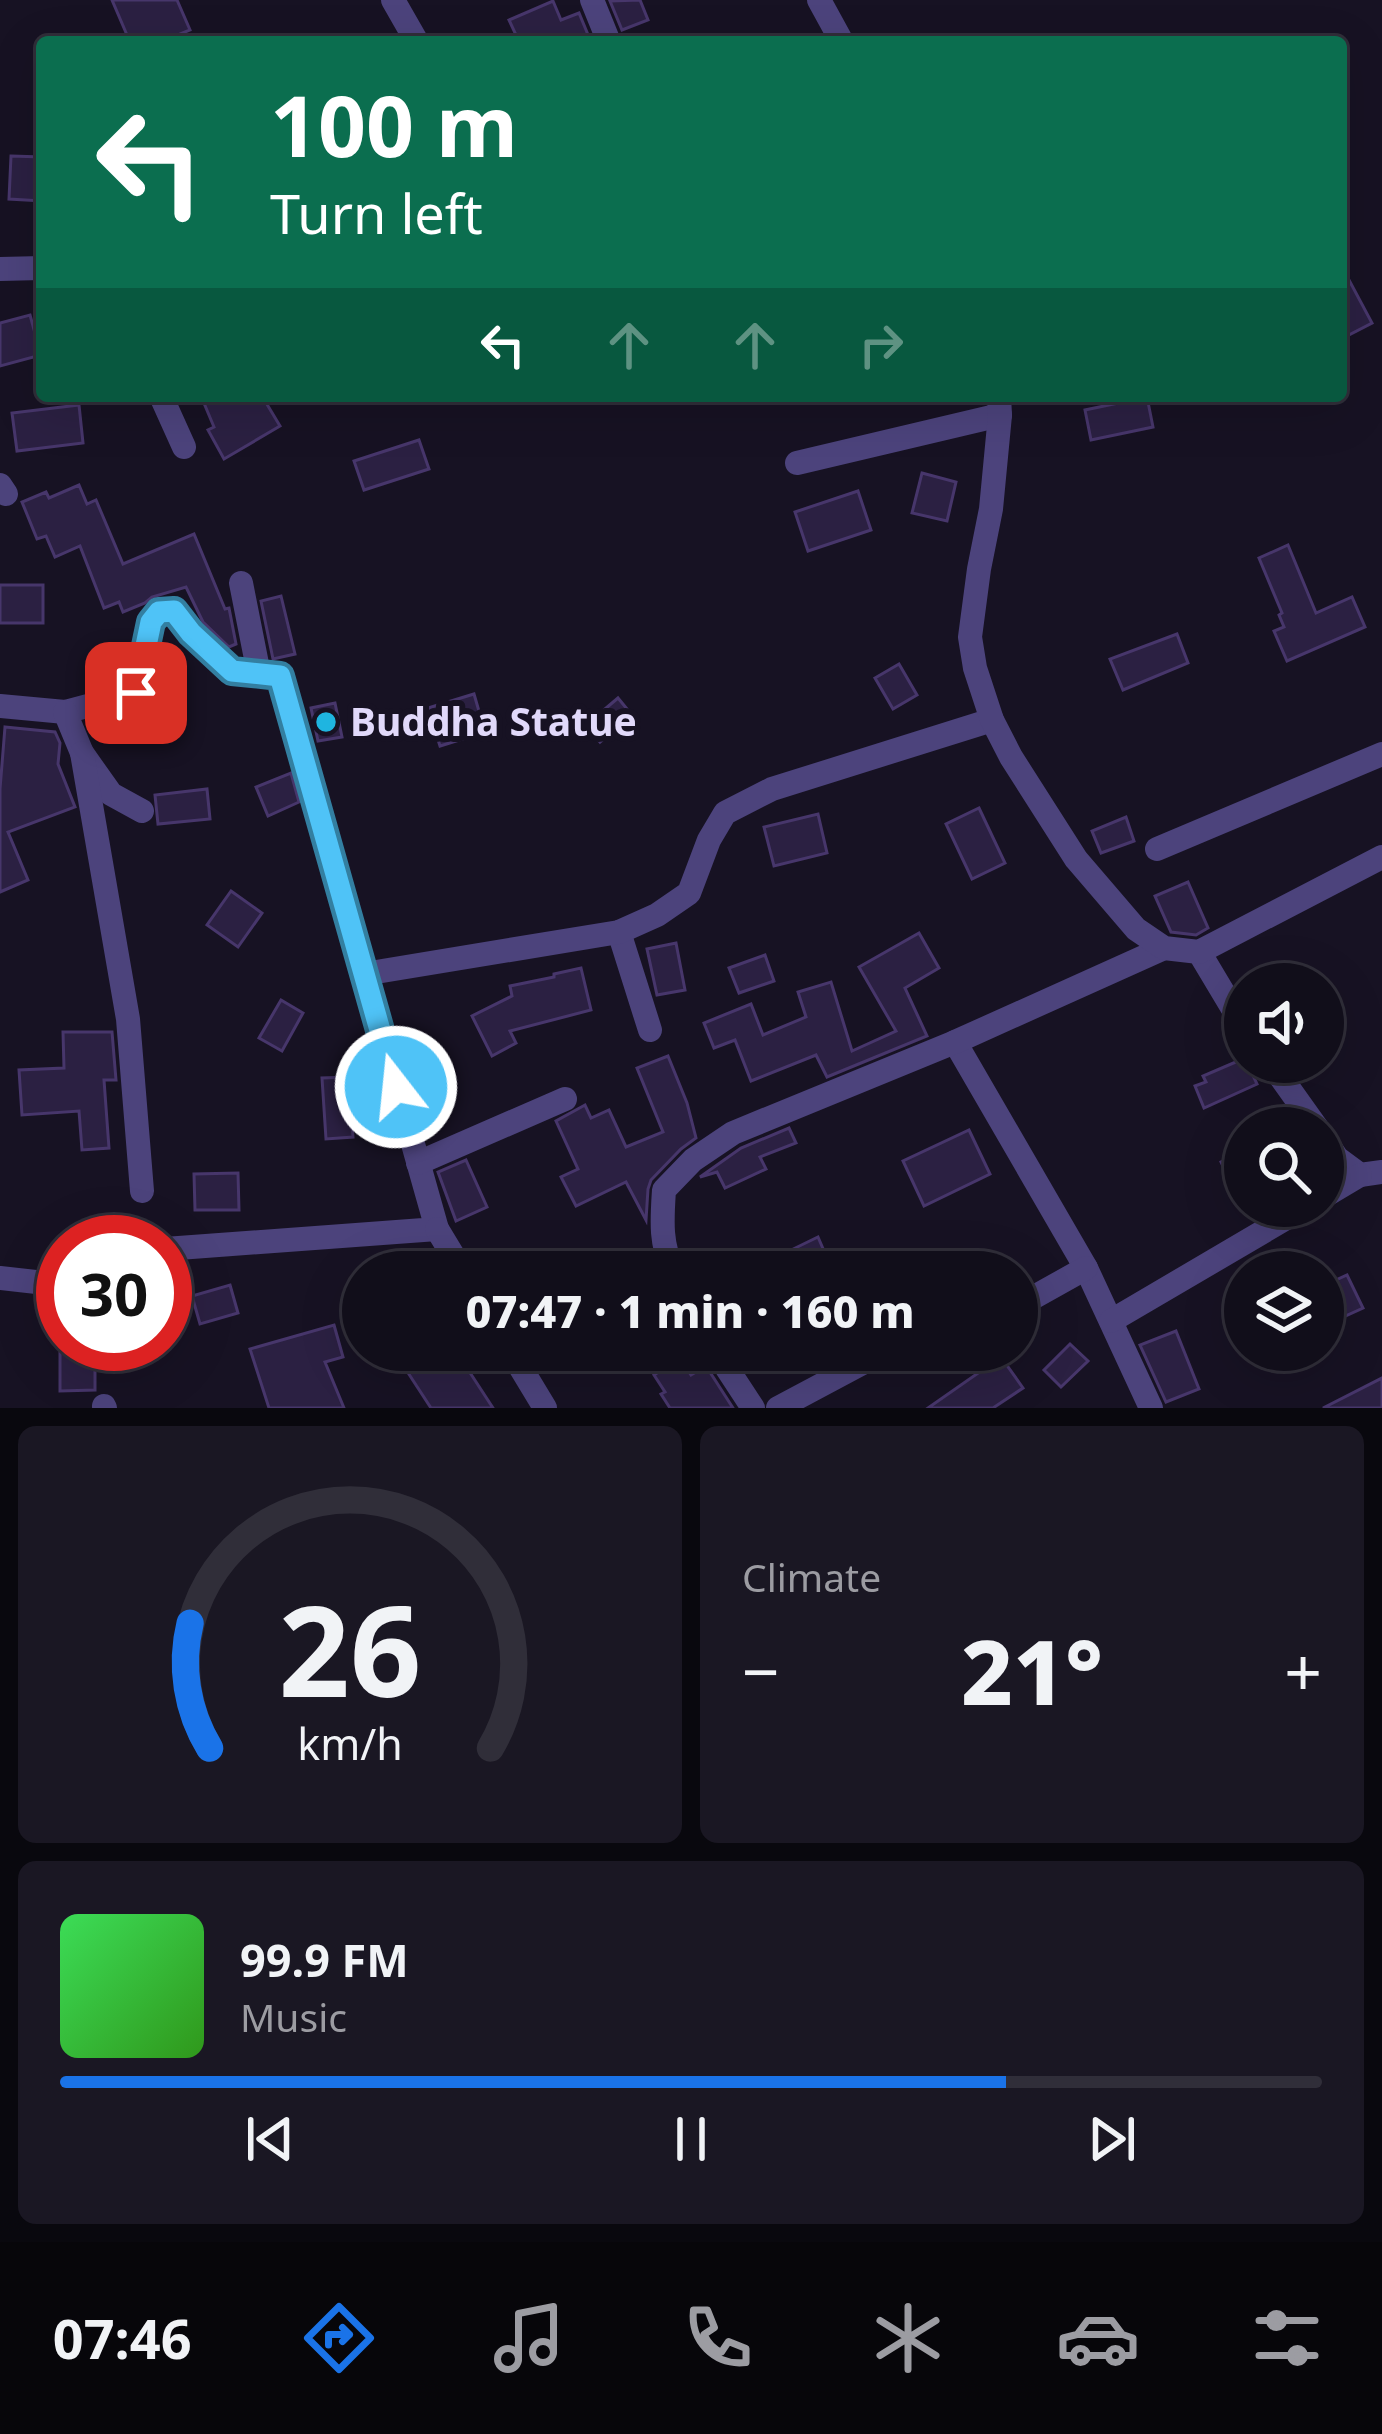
<!DOCTYPE html>
<meta charset="utf-8">
<style>
body{margin:0;font-family:"Noto Sans",sans-serif;background:#1a1723;color:#f1f3f6;height:100vh;display:flex;flex-direction:column;font-size:45px;white-space:nowrap}
*{box-sizing:border-box;margin:0}
p{font-size:39px;color:#9c9ca2}
.icon{flex:none;width:66px;height:66px;fill:none;stroke:currentColor;stroke-width:2;stroke-linecap:round;stroke-linejoin:round}
.map{position:relative;height:1408px;overflow:hidden}
.drawer{display:flex;flex-direction:column;gap:18px;padding:18px;background:#09080e;flex:1}
.drawer>*{flex:none}
.banner{position:absolute;left:36px;top:36px;width:1311px;height:366px;border-radius:12px;box-shadow:0 12px 48px #0002,0 0 0 3px #302e39;background:#0b6e4f;color:#fff;overflow:hidden}
.tools{position:absolute;left:1224px;top:963px;display:grid;gap:24px}
.tools a{display:grid;place-items:center;width:120px;height:120px;border-radius:50%;background:#110e1a;box-shadow:0 12px 48px #0002,0 0 0 3px #302e39;font-size:60px}
.speed{position:absolute;left:36px;top:1215px;display:flex;gap:24px;font-size:60px;font-weight:700;text-align:center}
.speed>*{display:grid;place-content:center;width:156px;height:156px;border-radius:50%;background:#110e1a;box-shadow:0 12px 48px #0002,0 0 0 3px #302e39;line-height:1}
.speed .limit{border:18px solid #d22;background:#fff;color:#111}
.pin{position:absolute;display:grid;place-items:center;width:102px;height:102px;color:#fff;margin:-51px;border-radius:24px;box-shadow:0 6px 18px #0006}
.me{position:absolute;width:132px;margin:-66px;rotate:344deg;stroke-linejoin:round;filter:drop-shadow(0 0 9px #0008)}
.turn{display:flex;align-items:center;gap:42px;height:252px;padding:0 36px;font-size:54px}
.turn .icon{width:156px;height:156px;stroke-width:2.5}
.turn b{display:block;font-size:84px;line-height:102px}
.lanes{display:flex;align-items:center;height:114px;padding:0 36px;background:#0003;justify-content:center;gap:60px;direction:ltr}
.lanes .off{opacity:.35}
.big{font-size:90px;font-weight:800;line-height:1.1}
.drawer .widget{flex:1;display:flex;flex-direction:column;justify-content:center;gap:18px;min-width:0;padding:0 42px;border-radius:18px;background:#1a1723}
.drawer .dial{align-items:center;gap:0}
.dial svg{height:312px;overflow:visible;fill:none;stroke:#302e39;stroke-width:7;stroke-linecap:round;text-anchor:middle}
.dial text{fill:#f1f3f6;stroke:none}
.song{display:flex;align-items:center;gap:36px}
.cover{width:144px;height:144px;border-radius:18px;background:linear-gradient(135deg,hsl(130 70% 55%),hsl(110 70% 35%))}
.played{height:12px;border-radius:6px;background:linear-gradient(90deg,#1a73e8 75%,#302e39 75%)}
.keys{display:flex;justify-content:space-around;direction:ltr}
.heat{display:flex;justify-content:space-between;align-items:center;font-size:66px;direction:ltr}
.drawer .tiles{flex:1;display:grid;gap:18px;grid-template-columns:1fr 1fr}
.widget:last-child{grid-column:span 2}
.trip{position:absolute;left:342px;top:1251px;width:696px;height:120px;border-radius:60px;background:#110e1a;box-shadow:0 12px 48px #0002,0 0 0 3px #302e39;font-weight:800;line-height:120px;text-align:center}
.tab-bar{display:flex;height:192px;justify-content:space-around;align-items:center;background:#07060a;color:#9c9ca2}
.tab-bar .icon{width:84px;height:84px}
.tab-bar .selected{color:#1a73e8}
.tab-bar b{font-size:54px;color:#f1f3f6}
.map>svg:first-child{display:block}
</style>
<div class="map">
<svg width="1382" height="1408" viewBox="0 0 1382 1408">
<rect width="100%" height="100%" fill="#171223"/>
<g fill="#2b2042" stroke="#47366b" stroke-width="3">
<polygon points="112,0 177,0 190,30 161,42 130,42"/>
<polygon points="640,0 648,20 622,30 610,1"/>
<polygon points="553,1 561,20 579,13 591,42 508,42 517,37 509,20"/>
<polygon points="11,156 42,157 42,201 9,199"/>
<polygon points="1341,265 1372,323 1341,339"/>
<polygon points="30,315 41,355 0,366 0,323"/>
<polygon points="201,396 262,396 280,426 224,459 208,430 214,427"/>
<polygon points="1147,397 1153,427 1091,440 1085,410"/>
<polygon points="79,405 83,443 17,451 12,413"/>
<polygon points="419,440 429,469 364,490 354,461"/>
<polygon points="922,473 956,482 947,521 912,513"/>
<polygon points="79,485 87,504 96,500 123,564 194,534 225,609 229,608 236,644 229,647 203,622 186,587 152,597 145,603 123,612 119,602 104,608 80,546 55,557 46,536 37,539 22,502 46,492 49,498"/>
<polygon points="858,491 871,530 808,551 795,512"/>
<polygon points="1288,545 1316,613 1352,597 1365,627 1287,661 1274,631 1284,627 1279,615 1282,613 1259,558"/>
<rect x="0" y="585" width="43" height="38"/>
<polygon points="281,596 295,654 273,659 261,601"/>
<polygon points="1177,634 1188,663 1123,690 1110,659"/>
<polygon points="899,664 917,695 893,709 875,678"/>
<polygon points="474,694 485,732 440,746 428,708"/>
<polygon points="618,698 632,715 600,742 586,725"/>
<polygon points="335,703 342,737 318,741 311,708"/>
<polygon points="5,727 55,732 60,743 58,764 75,807 8,832 28,880 0,892 0,789"/>
<polygon points="291,773 299,802 268,816 256,787"/>
<polygon points="207,789 210,819 158,824 155,795"/>
<polygon points="979,808 1005,863 972,879 946,824"/>
<polygon points="818,814 827,853 774,866 764,827"/>
<polygon points="1126,817 1134,841 1101,853 1092,831"/>
<polygon points="1188,882 1208,928 1196,935 1171,932 1155,896"/>
<polygon points="231,891 262,913 238,947 207,925"/>
<polygon points="919,933 939,968 905,988 927,1036 827,1077 816,1055 751,1081 735,1040 714,1048 704,1023 751,1004 763,1035 806,1017 798,992 831,982 852,1051 896,1031 859,967"/>
<polygon points="676,943 685,990 657,995 647,949"/>
<polygon points="765,955 774,981 739,993 729,968"/>
<polygon points="581,968 591,1010 510,1031 516,1043 492,1056 472,1016 512,996 510,986 554,977 554,974"/>
<polygon points="281,1000 303,1013 282,1051 259,1038"/>
<polygon points="63,1032 112,1032 116,1080 104,1080 109,1148 82,1150 79,1111 22,1115 19,1070 64,1068"/>
<polygon points="668,1056 687,1103 696,1138 681,1149 651,1180 648,1189 646,1220 626,1182 576,1206 561,1177 578,1169 556,1121 585,1105 591,1118 609,1110 626,1147 663,1132 637,1068"/>
<polygon points="1245,1058 1257,1084 1204,1108 1195,1086 1206,1082 1203,1076"/>
<polygon points="349,1077 353,1137 326,1139 322,1078"/>
<polygon points="789,1128 796,1143 760,1157 766,1169 725,1188 717,1172 700,1177 741,1148"/>
<polygon points="969,1130 990,1174 924,1206 903,1161"/>
<polygon points="1245,1150 1245,1213 1221,1162"/>
<polygon points="466,1160 487,1207 456,1221 438,1172"/>
<polygon points="238,1173 239,1210 195,1210 194,1174"/>
<polygon points="818,1237 833,1272 743,1272 783,1254"/>
<polygon points="1347,1275 1363,1308 1330,1323 1323,1308 1323,1286"/>
<polygon points="230,1285 238,1313 200,1324 192,1296"/>
<polygon points="334,1325 343,1357 325,1362 344,1408 269,1408 250,1349"/>
<polygon points="1176,1331 1199,1389 1166,1402 1140,1345"/>
<polygon points="60,1344 95,1344 95,1390 60,1391"/>
<polygon points="1070,1344 1088,1361 1061,1387 1044,1370"/>
<polygon points="419,1350 487,1350 465,1365 493,1408 431,1408 401,1362"/>
<polygon points="1001,1357 1023,1388 993,1408 928,1408"/>
<polygon points="680,1358 691,1375 706,1366 733,1408 670,1408 661,1394 665,1392 654,1375"/>
<polygon points="1382,1378 1382,1408 1323,1408"/>
</g>
<g fill="none" stroke-linecap="round" stroke-linejoin="round">
<g stroke="#4c437c" stroke-width="24">
<polyline points="393,0 417,42"/>
<polyline points="592,0 609,42"/>
<polyline points="161,396 184,447"/>
<polyline points="797,463 1000,415"/>
<polyline points="0,485 6,494"/>
<polyline points="241,583 259,674"/>
<polyline points="0,706 65,712 136,693 151,622 159,612 174,611 191,633 232,672 281,676 437,1229 165,1249"/>
<polyline points="65,712 82,753 111,794 142,811"/>
<polyline points="82,753 128,1019 142,1191"/>
<polyline points="1157,849 1382,754"/>
<polyline points="619,932 650,1030"/>
<polyline points="1199,952 1245,1029"/>
<polyline points="364,974 619,932 657,915 689,893 709,840 725,813 772,789 992,720"/>
<polyline points="955,1042 1086,1268 1151,1408"/>
<polyline points="1270,1062 1317,1128"/>
<polyline points="1323,1137 1337,1158 1360,1175 1382,1172"/>
<polyline points="418,1163 565,1099"/>
<polyline points="1323,1197 1360,1175"/>
<polyline points="437,1229 463,1272"/>
<path d="M 674,1272 C 660,1245 662,1220 664,1190 L 693,1160 L 733,1133 L 955,1042 L 1164,948"/>
<polyline points="0,1278 63,1285"/>
<polyline points="1017,1301 1027,1301 1086,1268"/>
<polyline points="1111,1321 1307,1206"/>
<polyline points="510,1350 545,1408"/>
<polyline points="715,1350 753,1408"/>
<polyline points="104,1406 105,1408"/>
<polyline points="778,1408 887,1350"/>
</g>
<g stroke="#4c437c" stroke-width="24">
<polyline points="819,0 842,42"/>
<polyline points="0,269 42,268"/>
<polyline points="999,396 1000,415 991,509 979,569 970,637 975,668 992,720 1011,757 1076,859 1136,929 1164,948 1199,952 1382,857"/>
</g>
</g>
<g fill="none" stroke-linecap="round" stroke-linejoin="round">
<defs>
<polyline id="route" points="136,693 151,622 159,612 174,611 191,633 232,671 280,676 396,1087"/>
</defs>
<use href="#route" stroke="#337fa1" stroke-width="30"/>
<use href="#route" stroke="#4fc3f7" stroke-width="21"/>
</g>
<circle fill="#1fb5e0" stroke="#171223" stroke-width="4.5" cx="326" cy="722" r="12"/>
<g text-anchor="middle" stroke-width="12" stroke-linejoin="round" paint-order="stroke">
<g font-size="39" font-weight="bold" fill="#e1d9fa" stroke="#171223" text-anchor="start">
<text x="350" y="736">Buddha Statue</text>
</g>
</g>
</svg>
<div class="tools">
<a><svg class="icon" aria-label="sound" viewBox="0 0 24 24"><path d="M4 9h4l5-4v14l-5-4H4zM17 9q2 3 0 6"/></svg></a>
<a><svg class="icon" aria-label="search" viewBox="0 0 24 24"><circle cx="10" cy="10" r="6"/><path d="M15 15l6 6"/></svg></a>
<a><svg class="icon" aria-label="layers" viewBox="0 0 24 24"><path d="M12 4l9 5-9 5-9-5zM3 14l9 5 9-5"/></svg></a>
</div>
<div class="speed"><div class="limit">30</div></div>
<div class="pin" style="left:136px;top:693px;background:#d93025"><svg class="icon" aria-label="arrive" viewBox="0 0 24 24"><path d="M6 21V4h12l-3 4 3 4H6"/></svg></div>
<svg class="me" style="left:396px;top:1087px" viewBox="-20 -20 40 40"><circle r="17" fill="#4fc3f7" stroke="#fff" stroke-width="3"/><path d="M0-11L8 9 0 5-8 9z" fill="#fff"/></svg>
<div class="trip">07:47 · 1 min · 160 m</div>
<div class="banner">
<div class="turn"><svg class="icon" aria-label="left" viewBox="0 0 24 24"><path d="M17 20v-9H6M10 6l-5 5 5 5"/></svg><div><b>100 m</b>Turn left</div></div>
<div class="lanes"><svg class="icon" aria-label="left" viewBox="0 0 24 24"><path d="M17 20v-9H6M10 6l-5 5 5 5"/></svg><svg class="icon off" aria-label="ahead" viewBox="0 0 24 24"><path d="M12 20V5M6 11l6-6 6 6"/></svg><svg class="icon off" aria-label="ahead" viewBox="0 0 24 24"><path d="M12 20V5M6 11l6-6 6 6"/></svg><svg class="icon off" aria-label="right" viewBox="0 0 24 24"><path d="M7 20v-9h11M14 6l5 5-5 5"/></svg></div>
</div>
</div>
<section class="drawer">
<div class="tiles">
<div class="widget dial"><svg viewBox="0 0 100 80">
<path d="M14 69A42 42 0 1 1 86 69"/>
<path d="M14 69A42 42 0 0 1 9 37" stroke="#1a73e8"/>
<text x="50" y="56" font-size="32" font-weight="700">26</text>
<text x="50" y="72" font-size="11">km/h</text>
</svg></div>
<div class="widget"><p>Climate</p>
<div class="heat"><a>−</a><b class="big">21°</b><a>+</a></div>
</div>
<div class="widget">
<div class="song"><i class="cover"></i><div><b>99.9 FM</b><p>Music</p></div></div>
<div class="played"></div>
<div class="keys"><svg class="icon" aria-label="previous" viewBox="0 0 24 24"><path d="M18 5L8 12l10 7zM5 5v14"/></svg><svg class="icon" aria-label="pause" viewBox="0 0 24 24"><path d="M8 5v14M16 5v14"/></svg><svg class="icon" aria-label="next" viewBox="0 0 24 24"><path d="M6 5l10 7-10 7zM19 5v14"/></svg></div>
</div>
</div>
</section>
<nav class="tab-bar">
<b>07:46</b>
<svg class="icon selected" aria-label="directions" viewBox="0 0 24 24"><path d="M12 3l9 9-9 9-9-9zM9 14v-3h6M13 9l2 2-2 2"/></svg>
<svg class="icon" aria-label="music" viewBox="0 0 24 24"><path d="M9 18V5l10-2v13"/><circle cx="6" cy="18" r="3"/><circle cx="16" cy="16" r="3"/></svg>
<svg class="icon" aria-label="phone" viewBox="0 0 24 24"><path d="M5 4h4l2 5-3 2q2 4 5 5l2-3 5 2v4C11 20 4 13 5 4z"/></svg>
<svg class="icon" aria-label="climate" viewBox="0 0 24 24"><path d="M12 3v18M4 7l16 10M4 17L20 7"/></svg>
<svg class="icon" aria-label="car" viewBox="0 0 24 24"><path d="M5 17H2v-5l4-1 3-4h7l3 4 3 1v5h-3M9 17h6M6 11h13"/><circle cx="7" cy="17" r="2"/><circle cx="17" cy="17" r="2"/></svg>
<svg class="icon" aria-label="filters" viewBox="0 0 24 24"><path d="M4 7h16M4 17h16"/><circle cx="9" cy="7" r="2"/><circle cx="15" cy="17" r="2"/></svg>
</nav>
